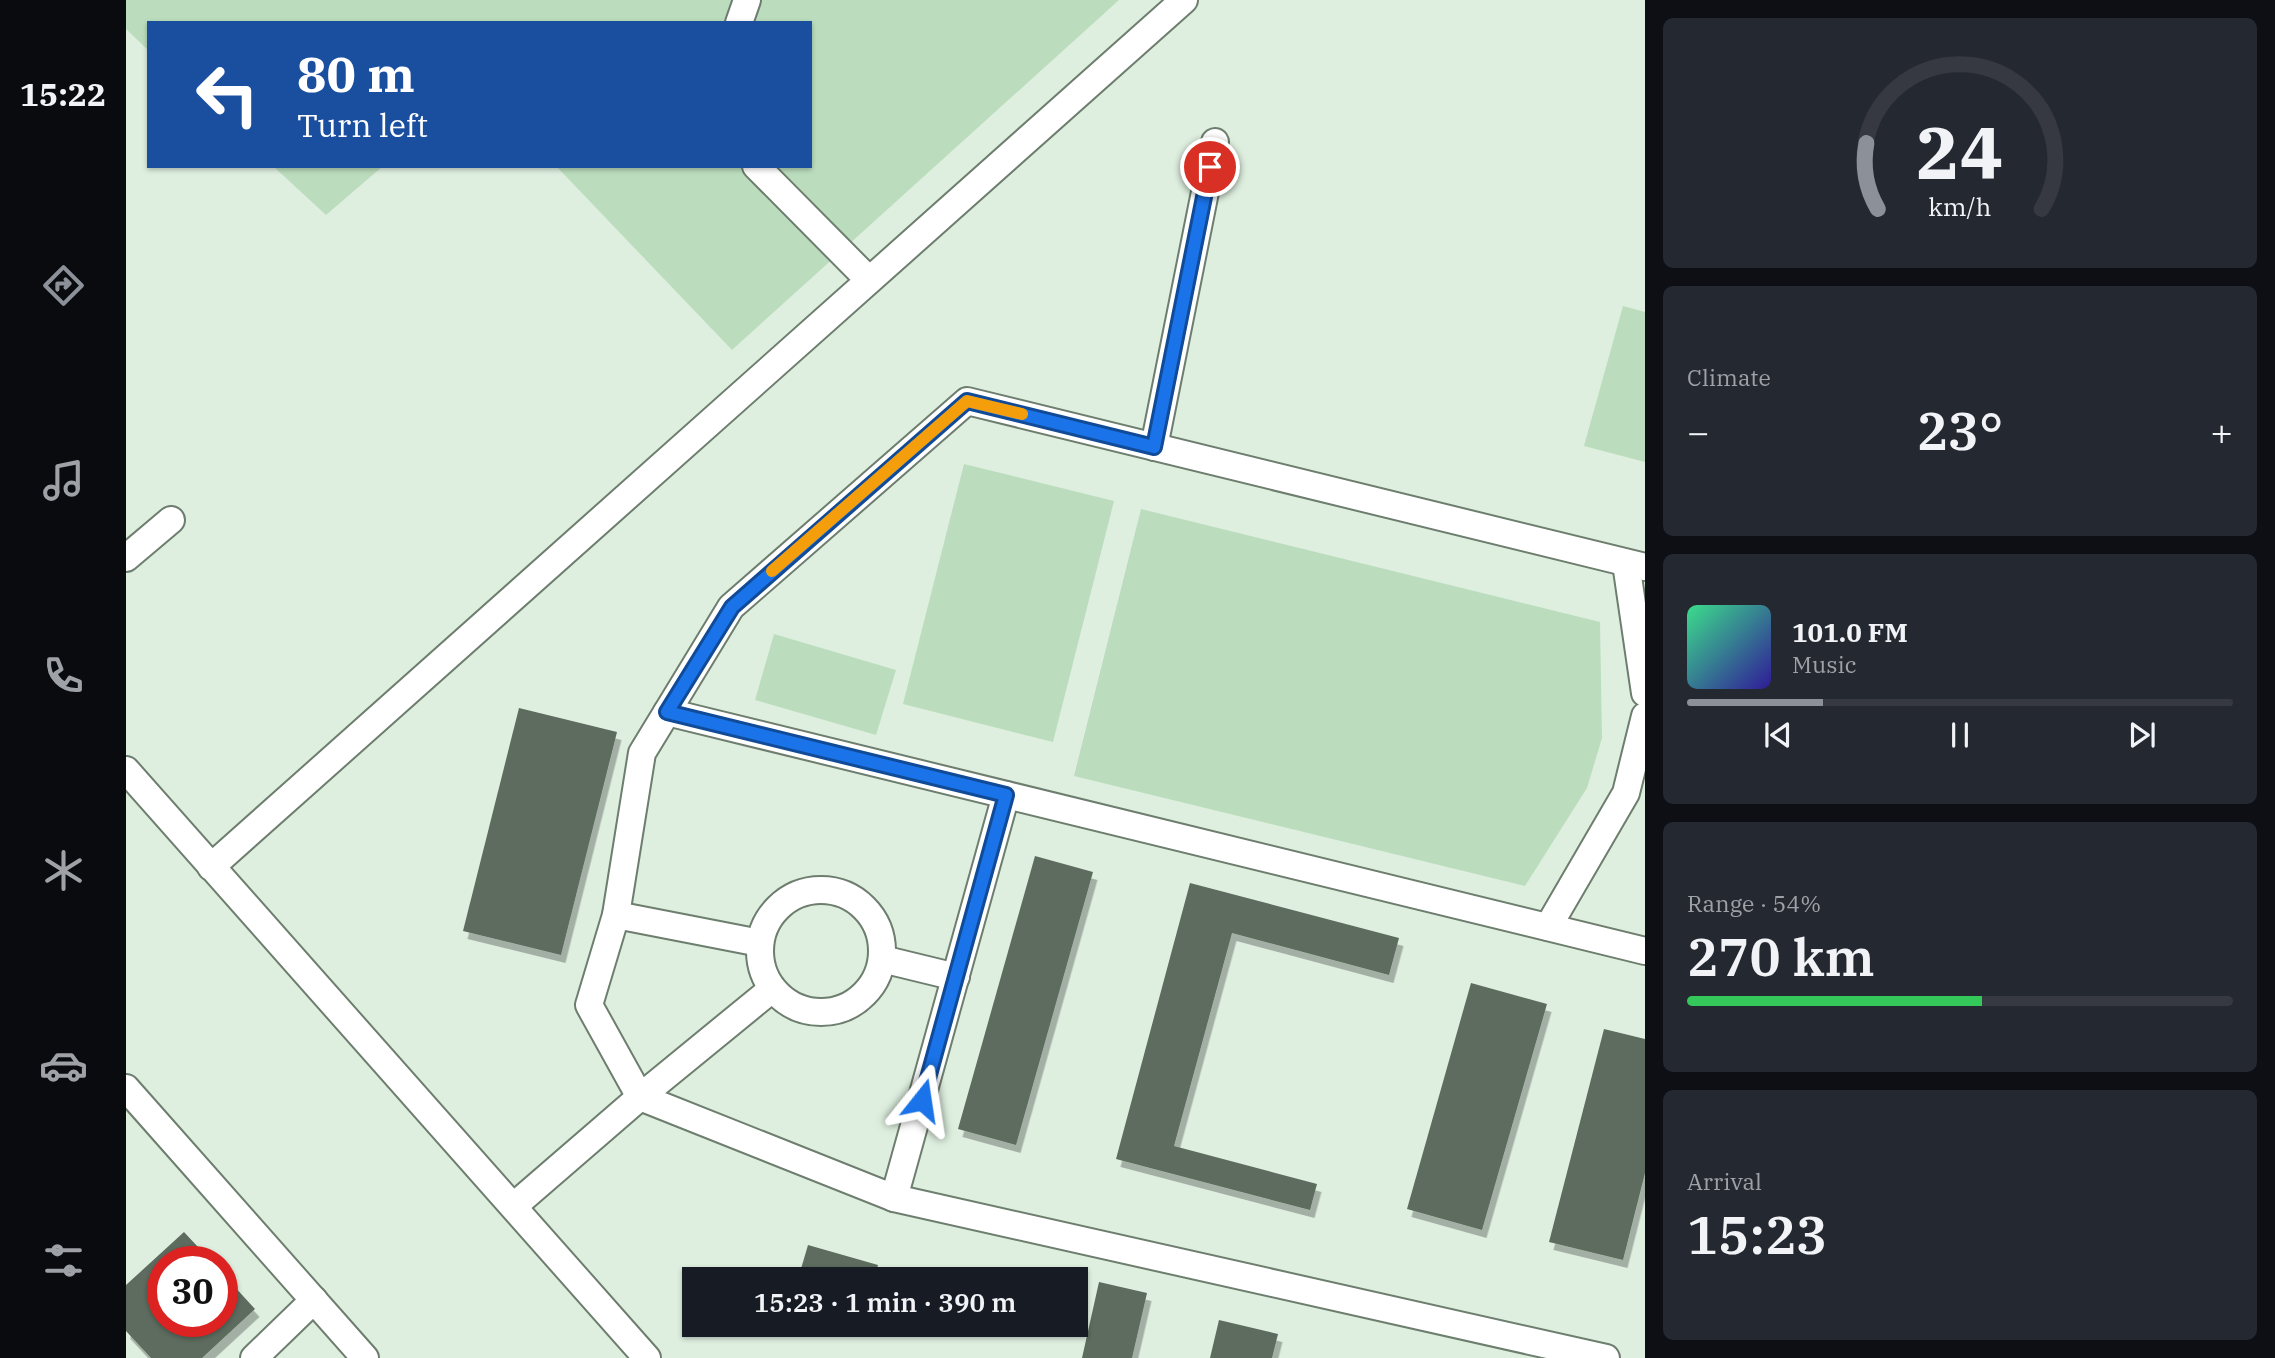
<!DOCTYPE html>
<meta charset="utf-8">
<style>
body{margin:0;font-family:"IBM Plex Serif",serif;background:#242831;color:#f1f3f6;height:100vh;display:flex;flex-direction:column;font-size:26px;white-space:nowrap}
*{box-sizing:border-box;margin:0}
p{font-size:23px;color:#9ea1a6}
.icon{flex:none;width:38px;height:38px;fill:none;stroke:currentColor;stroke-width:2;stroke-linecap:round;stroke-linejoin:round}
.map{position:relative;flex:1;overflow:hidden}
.sheet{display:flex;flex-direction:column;gap:18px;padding:18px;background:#0d0f14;width:630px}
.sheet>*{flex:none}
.banner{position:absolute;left:21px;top:21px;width:665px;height:147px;border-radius:0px;box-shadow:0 2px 5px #0004;background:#1a4fa0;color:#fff;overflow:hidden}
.speed{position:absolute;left:21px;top:1246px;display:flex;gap:14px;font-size:35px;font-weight:700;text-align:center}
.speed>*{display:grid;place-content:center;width:91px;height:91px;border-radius:50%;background:#171b24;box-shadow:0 2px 5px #0004;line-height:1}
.speed .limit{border:10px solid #d22;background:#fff;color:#111}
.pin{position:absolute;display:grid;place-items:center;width:60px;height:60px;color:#fff;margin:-30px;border:4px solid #fff;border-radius:50%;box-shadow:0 2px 7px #0007}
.me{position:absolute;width:77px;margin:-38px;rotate:15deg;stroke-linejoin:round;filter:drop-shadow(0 0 5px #0008)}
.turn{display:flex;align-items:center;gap:24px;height:147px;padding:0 35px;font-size:32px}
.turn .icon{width:91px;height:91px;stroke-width:2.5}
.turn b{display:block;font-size:49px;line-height:60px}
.big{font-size:52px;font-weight:600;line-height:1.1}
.sheet .tile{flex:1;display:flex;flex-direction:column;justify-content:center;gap:10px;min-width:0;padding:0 24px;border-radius:10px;background:#242831}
.sheet .dial{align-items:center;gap:0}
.dial svg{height:182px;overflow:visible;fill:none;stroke:#363941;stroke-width:7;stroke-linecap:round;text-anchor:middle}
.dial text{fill:#f1f3f6;stroke:none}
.song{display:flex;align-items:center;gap:21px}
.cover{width:84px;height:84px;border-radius:10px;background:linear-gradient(135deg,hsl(150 70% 55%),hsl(250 70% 35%))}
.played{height:7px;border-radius:4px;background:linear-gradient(90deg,#8c9099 25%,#363941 25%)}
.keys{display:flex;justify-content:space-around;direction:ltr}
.heat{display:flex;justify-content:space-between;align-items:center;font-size:38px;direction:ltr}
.charge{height:10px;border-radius:5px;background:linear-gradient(90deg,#34c759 54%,#363941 0)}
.trip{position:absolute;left:556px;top:1267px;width:406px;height:70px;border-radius:0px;background:#171b24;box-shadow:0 2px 5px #0004;font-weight:600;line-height:70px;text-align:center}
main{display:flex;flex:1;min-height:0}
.menu{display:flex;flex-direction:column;width:126px;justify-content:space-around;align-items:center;background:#090b0e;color:#9ea1a6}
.menu .icon{width:49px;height:49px}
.menu .active{color:#8c9099}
.menu b{font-size:32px;color:#f1f3f6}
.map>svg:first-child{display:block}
</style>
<main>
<nav class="menu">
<b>15:22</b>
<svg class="icon active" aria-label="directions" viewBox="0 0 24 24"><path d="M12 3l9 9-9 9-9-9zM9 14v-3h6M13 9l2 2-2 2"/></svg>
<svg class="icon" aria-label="music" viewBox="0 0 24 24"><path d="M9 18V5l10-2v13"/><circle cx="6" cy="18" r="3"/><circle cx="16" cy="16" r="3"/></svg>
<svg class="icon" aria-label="phone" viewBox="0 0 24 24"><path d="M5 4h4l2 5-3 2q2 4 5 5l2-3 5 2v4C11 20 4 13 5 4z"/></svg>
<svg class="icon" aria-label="climate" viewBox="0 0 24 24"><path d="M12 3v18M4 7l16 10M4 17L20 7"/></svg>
<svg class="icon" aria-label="car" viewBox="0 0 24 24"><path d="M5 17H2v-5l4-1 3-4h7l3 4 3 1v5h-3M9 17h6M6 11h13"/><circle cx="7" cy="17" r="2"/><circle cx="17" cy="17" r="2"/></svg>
<svg class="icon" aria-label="filters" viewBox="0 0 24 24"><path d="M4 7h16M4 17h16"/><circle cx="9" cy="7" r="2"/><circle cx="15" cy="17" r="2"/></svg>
</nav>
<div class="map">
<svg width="1519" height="1358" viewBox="0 0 1519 1358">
<defs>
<filter id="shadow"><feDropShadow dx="4.5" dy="8" stdDeviation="0" flood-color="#0004"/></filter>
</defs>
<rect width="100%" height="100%" fill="#deefdf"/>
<g fill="#bbddbd">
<polygon points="0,0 993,0 606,350 430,166 684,166 684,23 23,23 23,51 0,29"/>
<polygon points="147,166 257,166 200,215"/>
<polygon points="1497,306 1519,312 1519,462 1458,446"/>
<polygon points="838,464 988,501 927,742 777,704"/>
<polygon points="1015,509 1474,622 1476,738 1461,788 1399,886 948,776"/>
<polygon points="648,634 770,670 750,735 629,700"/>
</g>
<g fill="#5d6c5e" filter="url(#shadow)">
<polygon points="393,708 491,732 435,955 337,931"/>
<polygon points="909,856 967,872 890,1145 832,1129"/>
<polygon points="1064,883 1273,938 1263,975 1106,933 1048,1146 1191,1184 1184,1210 990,1159"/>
<polygon points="1345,983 1421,1004 1356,1230 1281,1209"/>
<polygon points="1478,1029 1519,1039 1519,1173 1497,1260 1423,1242"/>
<polygon points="58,1232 86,1262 37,1262 37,1321 96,1321 96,1273 129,1309 76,1358 25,1358 0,1331 0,1285"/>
<polygon points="682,1245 752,1265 748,1279 672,1279"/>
<polygon points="973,1282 1021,1293 1006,1358 956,1358"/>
<polygon points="1093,1320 1152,1334 1146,1358 1084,1358"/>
</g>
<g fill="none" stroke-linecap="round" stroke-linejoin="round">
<defs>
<g id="minor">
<polyline points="613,23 621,0"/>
<polyline points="630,166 743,280"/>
<polyline points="1028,447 1089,142"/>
<polyline points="0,558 45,520"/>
<polyline points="1500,563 1519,693"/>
<polyline points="541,712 1519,951"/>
<polyline points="0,770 521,1358"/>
<polyline points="85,867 1058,0"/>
<circle cx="695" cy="951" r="61"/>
<polyline points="490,915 634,943"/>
<polyline points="1422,927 1500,793 1519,716"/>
<polyline points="756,959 830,977"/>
<polyline points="0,1088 239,1358"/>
<polyline points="768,1198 880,795"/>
<polyline points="388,1206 514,1097 646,989"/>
<polyline points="128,1358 188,1300"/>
<polyline points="1480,1358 768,1198 514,1097 463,1005 490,915 516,753 605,607 841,401 1519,567"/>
</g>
</defs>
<use href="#minor" stroke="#6d7d6e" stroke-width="30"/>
<use href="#minor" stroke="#fff" stroke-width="26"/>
</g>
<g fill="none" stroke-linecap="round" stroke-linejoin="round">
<defs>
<polyline id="route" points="796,1100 880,795 541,712 606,607 841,401 1028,447 1084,167"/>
</defs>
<use href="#route" stroke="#114b97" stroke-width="18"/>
<use href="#route" stroke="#1a73e8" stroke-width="12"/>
<polyline stroke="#f59e0b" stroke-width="12" points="646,571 841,401 896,414"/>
</g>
</svg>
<div class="speed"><div class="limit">30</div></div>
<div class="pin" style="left:1084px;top:167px;background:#d93025"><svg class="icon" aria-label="arrive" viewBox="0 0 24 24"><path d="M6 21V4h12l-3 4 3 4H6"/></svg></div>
<svg class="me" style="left:796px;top:1100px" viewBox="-20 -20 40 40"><path d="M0-17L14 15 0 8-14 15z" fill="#1a73e8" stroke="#fff" stroke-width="4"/></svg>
<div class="trip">15:23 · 1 min · 390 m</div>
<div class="banner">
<div class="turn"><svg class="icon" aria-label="left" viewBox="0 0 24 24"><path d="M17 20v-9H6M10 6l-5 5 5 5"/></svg><div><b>80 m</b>Turn left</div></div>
</div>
</div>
<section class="sheet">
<div class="tile dial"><svg viewBox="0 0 100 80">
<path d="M14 69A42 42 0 1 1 86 69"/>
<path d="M14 69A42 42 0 0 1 9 40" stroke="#8c9099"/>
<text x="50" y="56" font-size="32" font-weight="700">24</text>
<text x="50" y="72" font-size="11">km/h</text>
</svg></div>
<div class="tile"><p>Climate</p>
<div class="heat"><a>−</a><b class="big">23°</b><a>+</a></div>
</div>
<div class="tile">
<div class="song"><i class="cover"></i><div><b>101.0 FM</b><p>Music</p></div></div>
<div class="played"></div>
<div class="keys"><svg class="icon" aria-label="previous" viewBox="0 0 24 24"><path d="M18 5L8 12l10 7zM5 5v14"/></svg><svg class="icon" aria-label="pause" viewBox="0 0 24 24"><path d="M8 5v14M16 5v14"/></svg><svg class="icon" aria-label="next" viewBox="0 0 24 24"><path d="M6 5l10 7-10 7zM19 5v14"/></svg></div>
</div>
<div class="tile"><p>Range · 54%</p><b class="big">270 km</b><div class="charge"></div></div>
<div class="tile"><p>Arrival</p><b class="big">15:23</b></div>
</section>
</main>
